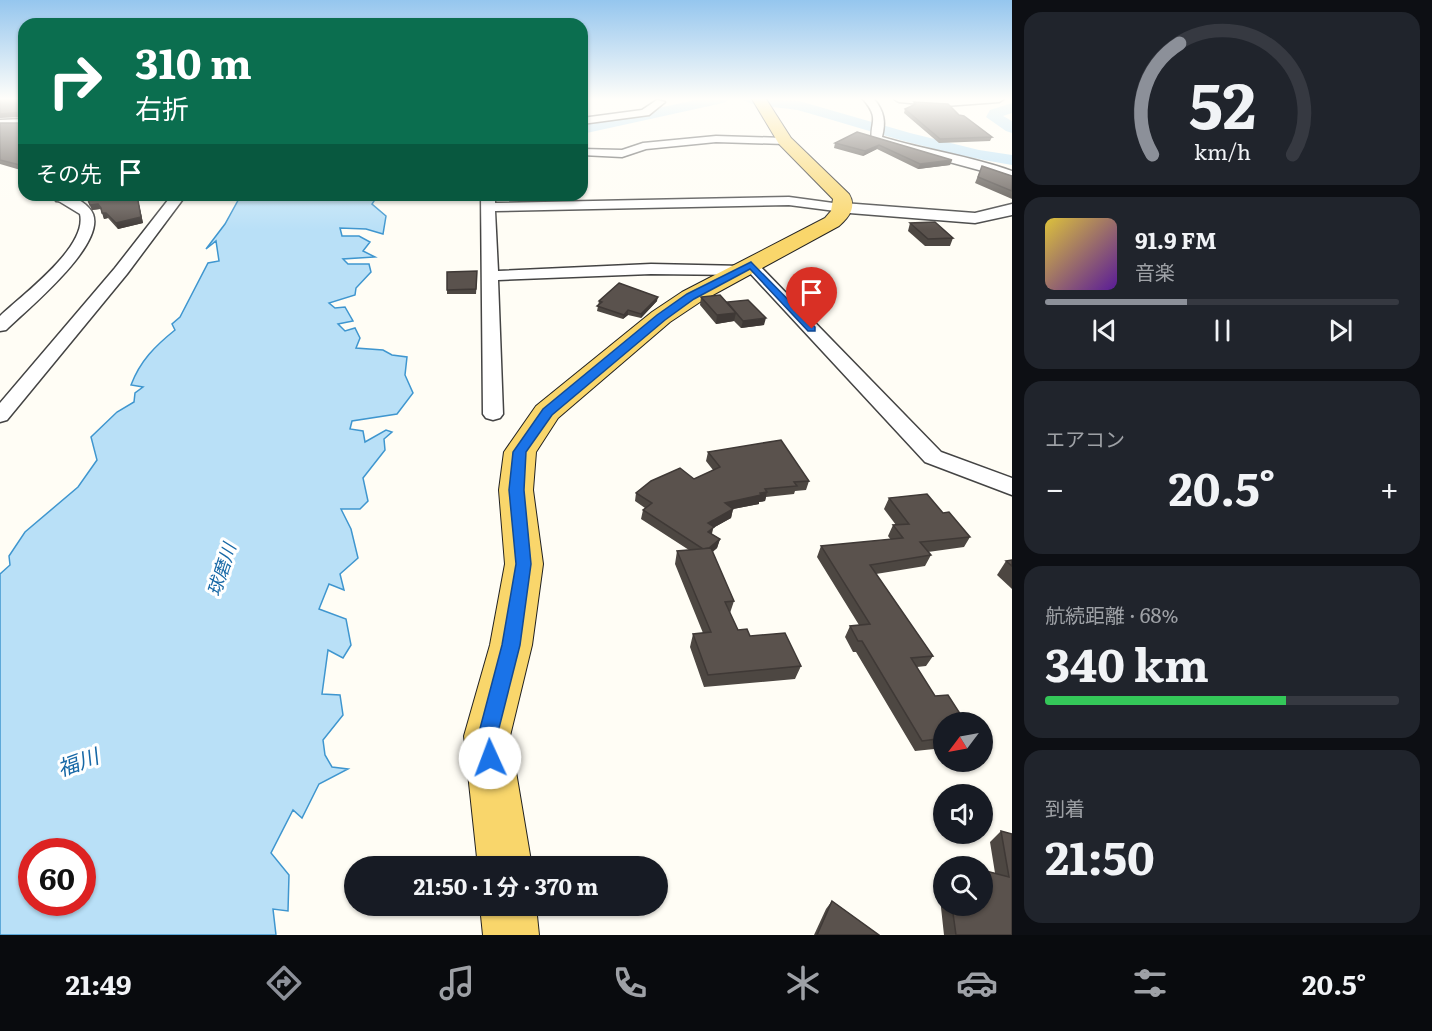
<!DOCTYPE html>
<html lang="ja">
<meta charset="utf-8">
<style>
body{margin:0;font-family:Literata,"Noto Sans JP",serif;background:#20242c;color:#f1f3f6;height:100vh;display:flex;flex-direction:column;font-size:22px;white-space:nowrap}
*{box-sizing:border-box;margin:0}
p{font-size:20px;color:#9ea1a6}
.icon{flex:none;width:33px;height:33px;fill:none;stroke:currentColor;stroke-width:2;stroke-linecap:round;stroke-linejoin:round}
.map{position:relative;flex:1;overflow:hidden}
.drawer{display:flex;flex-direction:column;gap:12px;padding:12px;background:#0d0f14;width:420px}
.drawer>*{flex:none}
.top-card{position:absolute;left:18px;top:18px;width:570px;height:183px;border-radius:18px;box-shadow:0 2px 4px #0004;background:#0b6e4f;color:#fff;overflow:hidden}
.needle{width:39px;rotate:238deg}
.fabs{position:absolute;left:933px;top:712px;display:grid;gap:12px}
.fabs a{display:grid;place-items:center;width:60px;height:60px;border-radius:50%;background:#171b24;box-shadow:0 2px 4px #0004;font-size:30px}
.speed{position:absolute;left:18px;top:838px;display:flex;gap:12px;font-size:30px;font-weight:700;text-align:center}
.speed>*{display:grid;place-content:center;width:78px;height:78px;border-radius:50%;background:#171b24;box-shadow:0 2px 4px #0004;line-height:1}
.speed .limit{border:9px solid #d22;background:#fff;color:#111}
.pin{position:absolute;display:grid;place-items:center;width:51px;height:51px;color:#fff;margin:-62px -26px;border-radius:50% 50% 50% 0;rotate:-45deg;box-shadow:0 0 6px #0007}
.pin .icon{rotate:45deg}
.me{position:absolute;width:66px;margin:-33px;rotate:358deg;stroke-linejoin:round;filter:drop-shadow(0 0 4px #0008)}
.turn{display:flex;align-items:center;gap:21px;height:126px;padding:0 18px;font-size:27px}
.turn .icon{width:78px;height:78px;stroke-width:2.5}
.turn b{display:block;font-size:42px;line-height:51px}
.then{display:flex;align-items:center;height:57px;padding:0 18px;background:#0003;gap:12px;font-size:22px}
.big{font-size:45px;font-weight:700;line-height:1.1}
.drawer .tile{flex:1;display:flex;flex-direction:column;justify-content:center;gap:9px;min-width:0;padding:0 21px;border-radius:18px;background:#20242c}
.drawer .dial{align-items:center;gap:0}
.dial svg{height:156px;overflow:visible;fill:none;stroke:#363941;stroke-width:7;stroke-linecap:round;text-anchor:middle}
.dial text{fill:#f1f3f6;stroke:none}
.song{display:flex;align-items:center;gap:18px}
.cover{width:72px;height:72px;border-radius:9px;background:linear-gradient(135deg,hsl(50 70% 55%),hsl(270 70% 35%))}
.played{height:6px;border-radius:3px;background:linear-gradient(90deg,#8c9099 40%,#363941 40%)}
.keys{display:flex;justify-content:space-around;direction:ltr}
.heat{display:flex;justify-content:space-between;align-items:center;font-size:33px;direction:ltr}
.charge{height:9px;border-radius:4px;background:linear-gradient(90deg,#34c759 68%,#363941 0)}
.trip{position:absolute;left:344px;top:856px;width:324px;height:60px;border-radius:30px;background:#171b24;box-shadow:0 2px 4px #0004;font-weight:700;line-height:60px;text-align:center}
.dock{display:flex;height:96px;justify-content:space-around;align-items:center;background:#090b0e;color:#9ea1a6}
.dock .icon{width:42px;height:42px}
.dock .selected{color:#8c9099}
.dock b{font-size:27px;color:#f1f3f6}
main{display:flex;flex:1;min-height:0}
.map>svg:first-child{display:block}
</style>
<main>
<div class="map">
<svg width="1012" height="935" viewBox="0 0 1012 935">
<rect width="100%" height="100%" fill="#fffdf5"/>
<path fill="#b9e0f7" stroke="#3f96cf" stroke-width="1.5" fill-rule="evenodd" d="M 241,195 L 378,195 L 372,204 L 386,216 L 383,234 L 366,229 L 340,228 L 342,236 L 359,236 L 370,242 L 363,251 L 375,257 L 343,259 L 348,264 L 369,264 L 371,272 L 356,288 L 355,295 L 329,303 L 335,308 L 345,307 L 353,321 L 338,324 L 345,331 L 355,328 L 360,338 L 356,348 L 383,350 L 392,355 L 407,357 L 405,375 L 413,393 L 397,414 L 352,421 L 350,429 L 363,431 L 365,442 L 386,430 L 392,432 L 384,439 L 385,450 L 363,478 L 368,501 L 360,509 L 341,509 L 351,529 L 358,558 L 340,574 L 344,590 L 329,584 L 319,609 L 346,619 L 351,645 L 343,658 L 328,650 L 322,694 L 340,695 L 343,715 L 323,740 L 325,755 L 332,767 L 348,769 L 319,784 L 302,818 L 293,810 L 271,853 L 289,875 L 288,911 L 273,909 L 276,935 L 0,935 L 0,574 L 10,565 L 9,556 L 25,532 L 78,487 L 97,460 L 91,437 L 117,412 L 134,402 L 135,393 L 143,387 L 131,385 C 140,361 155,346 175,330 L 172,324 L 180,317 L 208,263 L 219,261 L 216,241 L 206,249 L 225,224 ZM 32,852 L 82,852 L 82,903 L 32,903 Z"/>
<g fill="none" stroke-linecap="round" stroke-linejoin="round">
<g fill="#b9e0f7" fill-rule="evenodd">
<polygon points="701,99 730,99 723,103 582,134 582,124"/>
<path d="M 743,99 L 799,101 L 910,133 L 979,150 L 1012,155 L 1012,165 C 940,154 871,131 801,111 C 787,107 751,108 743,99 Z"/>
<polygon points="1012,103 1012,113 1003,116 1012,121 1012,133 1006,131 986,117 990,110"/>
</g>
<defs>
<g id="minor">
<path d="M 863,99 L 874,99 C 884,111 886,122 882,137 C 925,150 970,156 1012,171 L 1012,179 L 872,141 C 869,122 881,120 863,99 Z"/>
<polygon points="894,99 1004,99 999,102 945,106 899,102"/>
<polygon points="657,100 665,102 649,115 582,124 582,118 642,110"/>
<polygon points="24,119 24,125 0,126 0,120"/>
<polygon points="716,136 785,138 791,141 785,144 716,142 646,149 622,157 582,155 582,149 622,150 643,143"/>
<path d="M 56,195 C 68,195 80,198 89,208 C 117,237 26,310 6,330 L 0,331 L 0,316 C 22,295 88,247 80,214 L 57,200 Z"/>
<polygon points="172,195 186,195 127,274 7,420 0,422 0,403 115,268"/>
<polygon points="481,195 495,195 495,203 789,197 848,205 850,208 848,211 843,212 789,205 495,211 498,271 651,264 744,266 746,262 756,262 941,452 1012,478 1012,495 925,462 748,271 741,275 651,274 498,280 503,414 500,418 493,420 486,418 483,414"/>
</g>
<g id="tertiary">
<path d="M 55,195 L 73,195 C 69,202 64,202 56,201 Z"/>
<polygon points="843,203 975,213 1012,204 1012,215 975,223 837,212 834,208 837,204"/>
</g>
<g id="primary">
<path d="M 752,99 L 766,99 L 791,138 L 849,194 C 857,207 849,217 839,226 L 700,302 L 670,322 L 558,418 L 536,452 L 533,490 L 543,564 L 532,645 L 510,736 L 532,867 L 478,867 L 464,736 L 490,645 L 505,564 L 499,490 L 504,452 L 536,406 L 652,312 L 682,292 L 825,218 L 831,211 L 833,199 L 779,144 Z"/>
<polygon points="480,906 536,906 539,935 483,935"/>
</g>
</defs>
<use href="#minor" stroke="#444" stroke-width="3"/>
<use href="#tertiary" stroke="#444" stroke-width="3"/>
<use href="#primary" stroke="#222" stroke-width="2"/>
<use href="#minor" fill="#fff" fill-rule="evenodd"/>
<use href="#tertiary" fill="#fff" fill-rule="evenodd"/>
<use href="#primary" fill="#f9d66b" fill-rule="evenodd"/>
</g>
<g fill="#4d4742">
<polygon points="914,102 959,115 992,137 990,141 939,143 904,113 905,109 913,105"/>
<polygon points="24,121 24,171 0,164 0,123 22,123"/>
<polygon points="857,132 952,160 950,165 918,169 877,149 863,156 834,148 835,143"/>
<polygon points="982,166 1012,176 1012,199 975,183"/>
<polygon points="78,195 137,195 143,223 118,229 108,218 104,219 102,211 100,209 92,210 87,199 79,198"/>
<polygon points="910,223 953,238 950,246 925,246 908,231"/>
<polygon points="477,276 476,294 447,294 447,290"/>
<polygon points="701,297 727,302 764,325 741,328 734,321 716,324 700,305"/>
<polygon points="599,301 657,301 641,318 628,315 623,319 597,311"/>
<polygon points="708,452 809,481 806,490 795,491 794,494 766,497 765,501 759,502 759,504 733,509 731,518 713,528 712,534 720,539 717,548 712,552 734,601 730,613 738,630 750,636 801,666 795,679 704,687 690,647 693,634 703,633 675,564 677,551 689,550 641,519 643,510 645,508 635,501 636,493 694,479 713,470 706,461"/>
<polygon points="889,498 943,513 970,537 964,547 928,552 931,555 925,566 876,574 933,656 926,666 917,667 944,723 944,748 915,751 856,652 853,652 845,637 850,626 859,625 817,557 821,546 891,540 888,536 893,525 896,525 884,509"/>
<polygon points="1012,560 1012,589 997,575 1006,561"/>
<polygon points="1001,831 1012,834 1012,935 944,935 939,889 944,884 944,906 982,906 982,870 995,873 990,842"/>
<polygon points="832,901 879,935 814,935 826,909"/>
</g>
<g fill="#3f3936">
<polygon points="22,112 24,117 0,118 0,114"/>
<polygon points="879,145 877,149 863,156 865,151"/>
<polygon points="952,160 950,165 918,169 920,164"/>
<polygon points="137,195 143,223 118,229 116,223"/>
<polygon points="98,204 100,209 92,210 90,205"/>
<polygon points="102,213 106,213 108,218 104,219"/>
<polygon points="658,297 657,301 641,318 641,314"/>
<polygon points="628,310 628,315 623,319 624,315"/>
<polygon points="736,313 734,321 716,324 717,315"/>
<polygon points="766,318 764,325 741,328 743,321"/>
<polygon points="767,492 765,501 759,502 759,504 733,509 731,518 713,528 711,536 706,540 708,523 725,503"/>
<polygon points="720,539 717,548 704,560 707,551"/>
</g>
<g fill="#5a524d" stroke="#3f3936" stroke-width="1.5">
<polygon points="0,99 24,99 24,119 22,112 0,114"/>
<polygon points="914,102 948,104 959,115 964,116 992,137 940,139 905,109 916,104"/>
<polygon points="24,121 24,166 0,160 0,123 22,123"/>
<polygon points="857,132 952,160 920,164 879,145 865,151 835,143"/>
<polygon points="982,166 1012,176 1012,191 978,177"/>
<polygon points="86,195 125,195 124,196 137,195 141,217 116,223 106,213 102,213 101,208 98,204 90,205"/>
<polygon points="935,222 953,238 928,239 910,223"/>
<polygon points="477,271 476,289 447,290 447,272"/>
<polygon points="619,283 658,297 641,314 628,310 624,315 597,306 602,302 599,301"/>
<polygon points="720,295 736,313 717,315 701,297"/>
<polygon points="748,300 766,318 743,321 727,302"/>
<polygon points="781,440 809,481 794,482 797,486 765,489 767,492 760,493 761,495 725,503 733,509 708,523 714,527 708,532 720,539 709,548 703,549 643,510 652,503 636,493 651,481 680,468 694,479 720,467 708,452"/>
<polygon points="927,494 943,513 949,512 970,537 920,542 931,555 870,565 933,656 911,658 935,696 948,695 966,723 944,723 944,738 922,741 862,641 858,641 850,626 870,624 821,546 903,538 893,525 909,524 889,498"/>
<polygon points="711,548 734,601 725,602 738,630 747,629 750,636 785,633 801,666 708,675 693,634 711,632 677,551"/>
<polygon points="1012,560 1012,566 1006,561"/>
<polygon points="1001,831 1012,834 1012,935 956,935 952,906 982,906 982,889 983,889 982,870 1009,877"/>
<polygon points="832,901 879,935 817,935"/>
</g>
<linearGradient id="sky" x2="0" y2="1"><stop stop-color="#95c6ee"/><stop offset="0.43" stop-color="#fffefa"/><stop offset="1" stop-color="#fffefa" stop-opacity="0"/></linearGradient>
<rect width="1012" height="230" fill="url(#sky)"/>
<polygon fill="#1a73e8" stroke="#114b97" stroke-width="1.5" points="751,262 815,327 815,331 808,331 750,269 694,299 665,320 552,415 526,452 524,490 531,564 520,645 497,736 500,758 497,764 490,767 483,764 478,736 502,645 516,564 509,490 513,452 543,409 657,315 687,294"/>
<g text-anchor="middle" stroke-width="6" stroke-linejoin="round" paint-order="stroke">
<g font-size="18" font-style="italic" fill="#1768a6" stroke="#fff">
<text transform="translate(222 570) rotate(-72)" y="6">球磨川</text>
</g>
<g font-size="21" font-style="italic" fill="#1768a6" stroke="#fff">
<text transform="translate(78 763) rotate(-20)" y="7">福川</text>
</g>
</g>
</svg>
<div class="fabs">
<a><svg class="needle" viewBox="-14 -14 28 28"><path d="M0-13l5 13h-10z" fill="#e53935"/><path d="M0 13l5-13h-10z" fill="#9ea1a6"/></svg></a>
<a><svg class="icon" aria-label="sound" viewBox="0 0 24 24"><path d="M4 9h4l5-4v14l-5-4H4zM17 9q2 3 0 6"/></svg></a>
<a><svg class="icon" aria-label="search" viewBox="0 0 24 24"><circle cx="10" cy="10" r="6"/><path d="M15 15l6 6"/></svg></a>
</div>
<div class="speed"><div class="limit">60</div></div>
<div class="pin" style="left:812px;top:329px;background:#d93025"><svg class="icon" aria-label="arrive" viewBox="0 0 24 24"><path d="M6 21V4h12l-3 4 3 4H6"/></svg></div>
<svg class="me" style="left:490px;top:758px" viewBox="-20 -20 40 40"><circle r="19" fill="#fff"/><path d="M0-13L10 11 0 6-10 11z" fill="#1a73e8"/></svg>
<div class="trip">21:50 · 1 分 · 370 m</div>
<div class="top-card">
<div class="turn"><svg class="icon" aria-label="right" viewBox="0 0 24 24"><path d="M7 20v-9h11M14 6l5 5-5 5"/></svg><div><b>310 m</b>右折</div></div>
<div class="then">その先<svg class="icon" aria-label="arrive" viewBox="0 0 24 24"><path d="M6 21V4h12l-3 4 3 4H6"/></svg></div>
</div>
</div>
<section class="drawer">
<div class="tile dial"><svg viewBox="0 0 100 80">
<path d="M14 69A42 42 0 1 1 86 69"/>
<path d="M14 69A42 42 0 0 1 28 12" stroke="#8c9099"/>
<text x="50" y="56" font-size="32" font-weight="700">52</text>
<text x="50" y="72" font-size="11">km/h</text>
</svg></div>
<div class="tile">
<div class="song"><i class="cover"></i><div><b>91.9 FM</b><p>音楽</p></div></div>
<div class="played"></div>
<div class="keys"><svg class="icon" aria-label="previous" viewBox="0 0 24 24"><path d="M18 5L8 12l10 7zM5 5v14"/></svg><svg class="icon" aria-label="pause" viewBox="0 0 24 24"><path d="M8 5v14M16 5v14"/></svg><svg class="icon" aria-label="next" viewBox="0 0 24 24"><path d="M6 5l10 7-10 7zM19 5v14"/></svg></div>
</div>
<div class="tile"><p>エアコン</p>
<div class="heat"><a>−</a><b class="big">20.5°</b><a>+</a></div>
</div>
<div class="tile"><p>航続距離 · 68%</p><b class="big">340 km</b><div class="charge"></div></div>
<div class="tile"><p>到着</p><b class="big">21:50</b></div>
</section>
</main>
<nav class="dock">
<b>21:49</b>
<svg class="icon selected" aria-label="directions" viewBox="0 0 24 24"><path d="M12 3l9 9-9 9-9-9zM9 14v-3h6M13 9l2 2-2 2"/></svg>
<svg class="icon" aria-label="music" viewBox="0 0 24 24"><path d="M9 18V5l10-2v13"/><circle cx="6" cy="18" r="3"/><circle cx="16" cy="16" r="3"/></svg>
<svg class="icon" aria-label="phone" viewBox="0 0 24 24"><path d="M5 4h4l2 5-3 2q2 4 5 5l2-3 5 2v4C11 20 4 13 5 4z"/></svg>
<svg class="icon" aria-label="climate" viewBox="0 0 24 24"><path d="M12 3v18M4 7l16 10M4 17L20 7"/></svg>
<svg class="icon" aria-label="car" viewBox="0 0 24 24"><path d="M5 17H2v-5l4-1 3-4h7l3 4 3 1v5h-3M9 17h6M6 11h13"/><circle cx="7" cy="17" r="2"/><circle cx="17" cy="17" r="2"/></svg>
<svg class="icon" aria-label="filters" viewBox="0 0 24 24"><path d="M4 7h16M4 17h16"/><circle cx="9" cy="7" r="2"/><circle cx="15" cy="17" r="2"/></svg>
<b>20.5°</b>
</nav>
